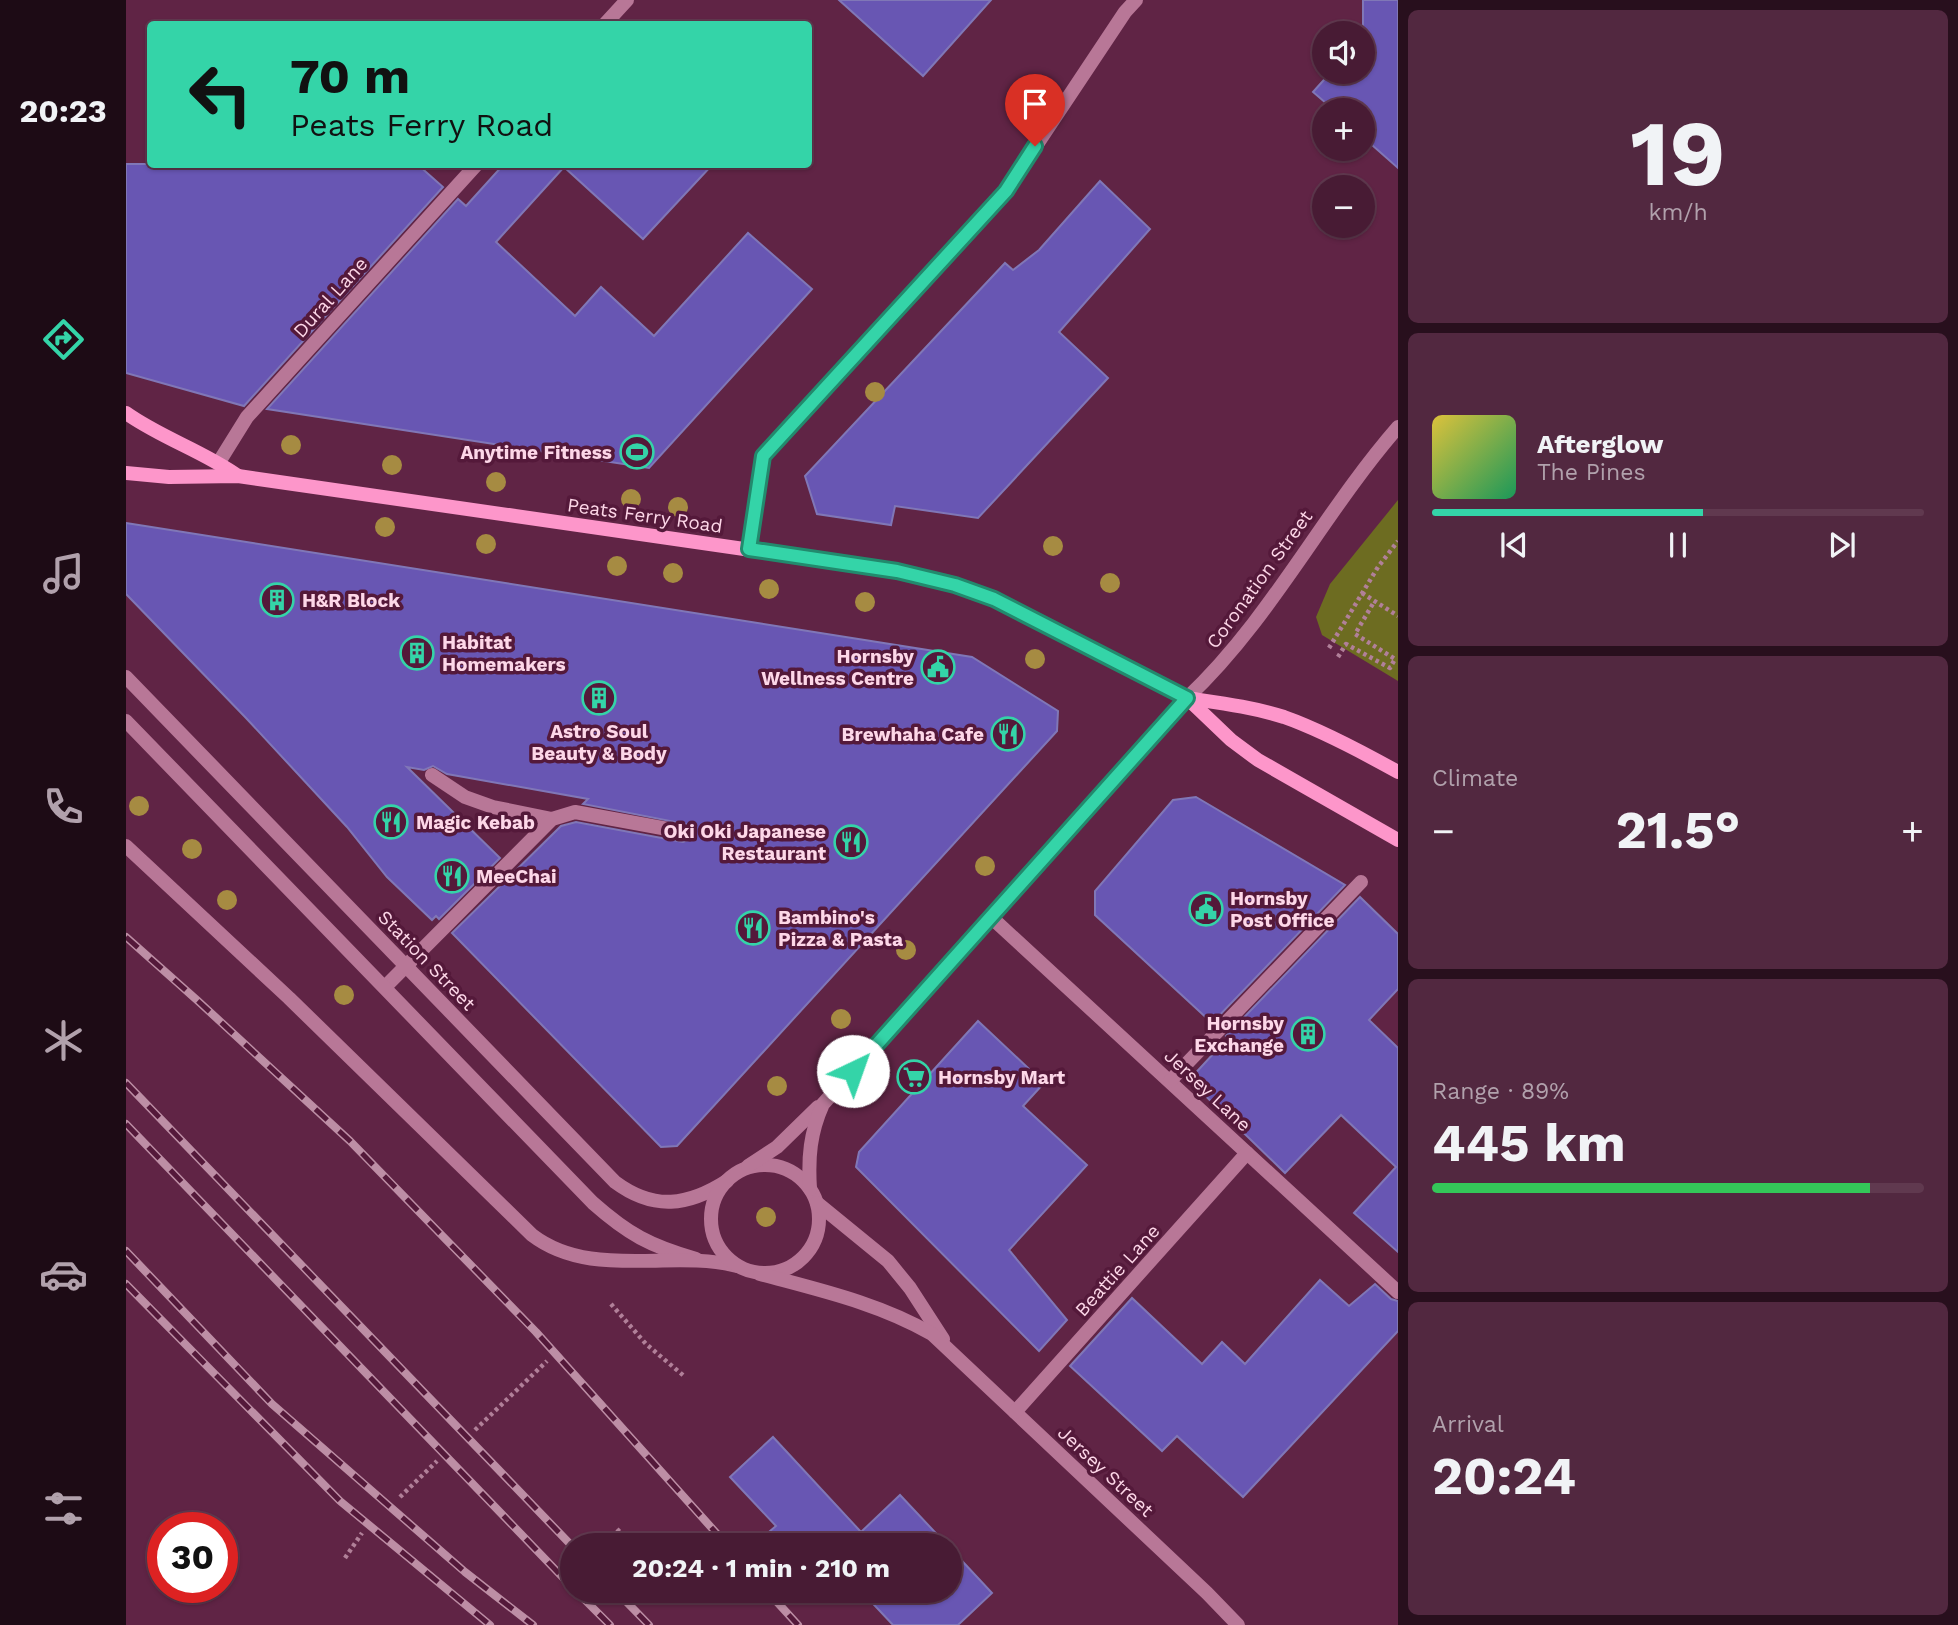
<!DOCTYPE html>
<meta charset="utf-8">
<style>
body{margin:0;font-family:"Work Sans",sans-serif;background:#522840;color:#f1f3f6;height:100vh;display:flex;flex-direction:column;font-size:26px;white-space:nowrap}
*{box-sizing:border-box;margin:0}
p{font-size:23px;color:#b1a1ac}
.icon{flex:none;width:38px;height:38px;fill:none;stroke:currentColor;stroke-width:2;stroke-linecap:round;stroke-linejoin:round}
.map{position:relative;flex:1;overflow:hidden}
.sheet{display:flex;flex-direction:column;gap:10px;padding:10px;background:#280f1d;width:560px}
.sheet>*{flex:none}
.hud{position:absolute;left:21px;top:21px;width:665px;height:147px;border-radius:7px;box-shadow:0 2px 5px #0004,0 0 0 2px #60394f;background:#34d4a8;color:#111;overflow:hidden}
.controls{position:absolute;left:1186px;top:21px;display:grid;gap:14px}
.controls a{display:grid;place-items:center;width:63px;height:63px;border-radius:50%;background:#481b34;box-shadow:0 2px 5px #0004,0 0 0 2px #60394f;font-size:35px}
.speed{position:absolute;left:21px;top:1512px;display:flex;gap:14px;font-size:35px;font-weight:700;text-align:center}
.speed>*{display:grid;place-content:center;width:91px;height:91px;border-radius:50%;background:#481b34;box-shadow:0 2px 5px #0004,0 0 0 2px #60394f;line-height:1}
.speed .limit{border:10px solid #d22;background:#fff;color:#111}
.pin{position:absolute;display:grid;place-items:center;width:60px;height:60px;color:#fff;margin:-72px -30px;border-radius:50% 50% 50% 0;rotate:-45deg;box-shadow:0 0 7px #0007}
.pin .icon{rotate:45deg}
.me{position:absolute;width:77px;margin:-38px;rotate:42deg;stroke-linejoin:round;filter:drop-shadow(0 0 5px #0008)}
.turn{display:flex;align-items:center;gap:24px;height:147px;padding:0 28px;font-size:32px}
.turn .icon{width:91px;height:91px;stroke-width:2.5}
.turn b{display:block;font-size:49px;line-height:60px}
.big{font-size:52px;font-weight:700;line-height:1.1}
.sheet .card{flex:1;display:flex;flex-direction:column;justify-content:center;gap:10px;min-width:0;padding:0 24px;border-radius:10px;background:#522840}
.sheet .dial{align-items:center;gap:0}
.dial b{font-size:91px;line-height:1}
.song{display:flex;align-items:center;gap:21px}
.cover{width:84px;height:84px;border-radius:10px;background:linear-gradient(135deg,hsl(50 70% 55%),hsl(150 70% 35%))}
.played{height:7px;border-radius:4px;background:linear-gradient(90deg,#34d4a8 55%,#60394f 55%)}
.keys{display:flex;justify-content:space-around;direction:ltr}
.heat{display:flex;justify-content:space-between;align-items:center;font-size:38px;direction:ltr}
.charge{height:10px;border-radius:5px;background:linear-gradient(90deg,#34c759 89%,#60394f 0)}
.trip{position:absolute;left:434px;top:1533px;width:402px;height:70px;border-radius:35px;background:#481b34;box-shadow:0 2px 5px #0004,0 0 0 2px #60394f;font-weight:700;line-height:70px;text-align:center}
main{display:flex;flex:1;min-height:0}
.dock{display:flex;flex-direction:column;width:126px;justify-content:space-around;align-items:center;background:#1d0b15;color:#b1a1ac}
.dock .icon{width:49px;height:49px}
.dock .selected{color:#34d4a8}
.dock b{font-size:32px;color:#f1f3f6}
.map>svg:first-child{display:block}
</style>
<main>
<nav class="dock">
<b>20:23</b>
<svg class="icon selected" aria-label="directions" viewBox="0 0 24 24"><path d="M12 3l9 9-9 9-9-9zM9 14v-3h6M13 9l2 2-2 2"/></svg>
<svg class="icon" aria-label="music" viewBox="0 0 24 24"><path d="M9 18V5l10-2v13"/><circle cx="6" cy="18" r="3"/><circle cx="16" cy="16" r="3"/></svg>
<svg class="icon" aria-label="phone" viewBox="0 0 24 24"><path d="M5 4h4l2 5-3 2q2 4 5 5l2-3 5 2v4C11 20 4 13 5 4z"/></svg>
<svg class="icon" aria-label="climate" viewBox="0 0 24 24"><path d="M12 3v18M4 7l16 10M4 17L20 7"/></svg>
<svg class="icon" aria-label="car" viewBox="0 0 24 24"><path d="M5 17H2v-5l4-1 3-4h7l3 4 3 1v5h-3M9 17h6M6 11h13"/><circle cx="7" cy="17" r="2"/><circle cx="17" cy="17" r="2"/></svg>
<svg class="icon" aria-label="filters" viewBox="0 0 24 24"><path d="M4 7h16M4 17h16"/><circle cx="9" cy="7" r="2"/><circle cx="15" cy="17" r="2"/></svg>
</nav>
<div class="map">
<svg width="1272" height="1625" viewBox="0 0 1272 1625">
<rect width="100%" height="100%" fill="#602445"/>
<polygon fill="#6d6c21" points="1272,500 1272,681 1196,635 1190,617 1204,584"/>
<g fill="#6856b3" stroke="#8077b7" stroke-width="2">
<polygon points="713,0 865,0 797,76"/>
<polygon points="1237,0 1272,0 1272,168 1237,137 1237,110 1208,110 1187,92 1205,72 1237,72"/>
<polygon points="0,164 291,164 317,187 118,406 0,373"/>
<polygon points="378,164 587,164 517,239 438,167 370,242 449,316 475,287 528,336 622,233 686,289 523,468 141,409 332,199 340,206"/>
<polygon points="974,181 1024,229 933,332 982,378 852,518 769,506 765,525 691,514 679,476 879,263 887,270 913,250"/>
<polygon points="0,523 846,657 932,711 931,731 551,1146 535,1147 326,933 435,826 450,822 557,842 565,839 567,834 565,825 457,804 462,799 321,774 307,766 298,770 281,767 374,858 313,919 310,916 306,920 261,877 221,827 120,718 0,594"/>
<polygon points="1070,797 1219,885 1086,1023 969,915 969,891 1047,800"/>
<polygon points="1234,897 1272,934 1272,989 1243,1020 1272,1048 1272,1252 1228,1213 1270,1167 1215,1115 1159,1173 1063,1080 1102,1038 1100,1036"/>
<polygon points="852,1021 918,1083 897,1106 961,1165 883,1250 941,1320 913,1351 730,1167 733,1152"/>
<polygon points="1194,1280 1223,1306 1249,1284 1265,1299 1272,1301 1272,1331 1117,1497 1051,1436 1036,1451 944,1366 1006,1298 1076,1364 1096,1342 1119,1364"/>
<polygon points="647,1437 735,1532 774,1495 821,1545 644,1545 637,1537 650,1526 604,1477"/>
<polygon points="824,1548 866,1593 832,1625 767,1625 735,1591 824,1591"/>
</g>
<g fill="none" stroke-linecap="round" stroke-linejoin="round">
<g stroke="#b18099" stroke-width="4.5" stroke-dasharray="3.5 3.5" stroke-linecap="butt">
<polyline points="1236,593 1272,616"/>
<polyline points="1203,648 1252,567 1272,541"/>
<polyline points="1212,657 1220,644 1264,668 1269,659 1229,634 1248,602"/>
<polyline points="485,1304 520,1344 558,1376"/>
<polyline points="349,1430 421,1361"/>
<polyline points="274,1497 311,1461"/>
<polyline points="491,1529 506,1544"/>
<polyline points="219,1558 236,1533"/>
</g>
<g stroke="#b87797" stroke-width="14">
<polyline points="479,24 501,0"/>
<polyline points="93,462 121,417 351,164"/>
<path d="M 1061,698 C 1145,619 1197,513 1272,427"/>
<polyline points="306,775 339,797 367,807 426,819"/>
<polyline points="866,918 1272,1292"/>
<polyline points="259,987 426,819 449,812 558,832"/>
<polyline points="1044,1081 1235,882"/>
</g>
<g stroke="#b87797" stroke-width="14">
<polyline points="623,549 637,456 880,191 999,12 1010,0"/>
<path d="M 0,677 L 489,1182 C 528,1211 562,1206 601,1181"/>
<path d="M 0,721 L 467,1203 C 502,1234 524,1246 570,1259"/>
<path d="M 0,846 L 163,998 L 406,1235 C 465,1280 544,1249 611,1266"/>
<circle cx="639" cy="1219" r="54"/>
<polyline points="622,1166 651,1147 692,1107"/>
<path d="M 684,1189 C 682,1157 684,1133 697,1104 L 1061,698"/>
<polyline points="691,1203 762,1261 784,1288 817,1339"/>
<path d="M 634,1274 C 693,1290 752,1303 806,1334 L 1081,1593 L 1112,1625"/>
<polyline points="889,1412 1121,1153"/>
</g>
<g stroke="#fd96ca" stroke-width="14">
<path d="M 0,413 C 35,438 77,451 112,476"/>
<polyline points="0,473 43,477 112,476 771,571 829,585 868,599 1061,698 1105,740 1132,760 1272,840"/>
<path d="M 1061,698 C 1094,703 1126,707 1158,717 C 1195,730 1238,753 1272,772"/>
</g>
<defs>
<g id="rail">
<polyline points="0,937 72,1001 224,1141 410,1332 601,1545"/>
<polyline points="0,1083 446,1546"/>
<polyline points="0,1124 446,1587"/>
<polyline points="0,1251 146,1404 339,1572 407,1625"/>
<polyline points="0,1284 214,1501 364,1625"/>
<polyline points="450,1591 484,1625"/>
<polyline points="490,1591 523,1625"/>
<polyline points="641,1591 672,1625"/>
</g>
</defs>
<use href="#rail" stroke="#bd8ea5" stroke-width="8"/>
<use href="#rail" stroke="#54193a" stroke-width="5" stroke-dasharray="16" stroke-linecap="butt"/>
</g>
<g fill="#a68b42">
<circle cx="749" cy="392" r="10"/>
<circle cx="165" cy="445" r="10"/>
<circle cx="266" cy="465" r="10"/>
<circle cx="370" cy="482" r="10"/>
<circle cx="505" cy="499" r="10"/>
<circle cx="552" cy="507" r="10"/>
<circle cx="259" cy="527" r="10"/>
<circle cx="360" cy="544" r="10"/>
<circle cx="927" cy="546" r="10"/>
<circle cx="491" cy="566" r="10"/>
<circle cx="547" cy="573" r="10"/>
<circle cx="984" cy="583" r="10"/>
<circle cx="643" cy="589" r="10"/>
<circle cx="739" cy="602" r="10"/>
<circle cx="909" cy="659" r="10"/>
<circle cx="13" cy="806" r="10"/>
<circle cx="66" cy="849" r="10"/>
<circle cx="859" cy="866" r="10"/>
<circle cx="101" cy="900" r="10"/>
<circle cx="780" cy="950" r="10"/>
<circle cx="218" cy="995" r="10"/>
<circle cx="715" cy="1019" r="10"/>
<circle cx="651" cy="1086" r="10"/>
<circle cx="640" cy="1217" r="10"/>
</g>
<g fill="none" stroke-linecap="round" stroke-linejoin="round">
<defs>
<polyline id="route" points="727,1071 1061,698 868,599 829,585 771,571 623,549 637,456 880,191 909,146"/>
</defs>
<use href="#route" stroke="#228a6d" stroke-width="18"/>
<use href="#route" stroke="#34d4a8" stroke-width="12"/>
</g>
<defs>
<symbol id="stadium-ring" viewBox="-11 -11 22 22"><circle r="9.5" fill="#54193a" stroke="#34d4a8" stroke-width="1.5"/><path d="M0-5a6.5 5 0 1 0 0 10a6.5 5 0 1 0 0-10ZM-3.5-1.8h7v3.6h-7Z" fill="#34d4a8"/></symbol>
<symbol id="building-ring" viewBox="-11 -11 22 22"><circle r="9.5" fill="#54193a" stroke="#34d4a8" stroke-width="1.5"/><path d="M-4-6H4V6H1V3H-1V6H-4ZM-2.5-4.3h1.7v1.8h-1.7ZM.8-4.3h1.7v1.8H.8ZM-2.5-1h1.7V.8h-1.7ZM.8-1h1.7V.8H.8Z" fill="#34d4a8"/></symbol>
<symbol id="civic-ring" viewBox="-11 -11 22 22"><circle r="9.5" fill="#54193a" stroke="#34d4a8" stroke-width="1.5"/><path d="M-.6-6.5H3V-4.5H.6V-3L4-1V1h2V6H-6V1h2V-1L-.6-3ZM-1.2 2.5V6h2.4V2.5Z" fill="#34d4a8"/></symbol>
<symbol id="restaurant-ring" viewBox="-11 -11 22 22"><circle r="9.5" fill="#54193a" stroke="#34d4a8" stroke-width="1.5"/><path d="M-5-6h1v4h1v-4h1v4h1v-4h1v5L-1.5 .5V6h-2V.5L-5-1ZM5-6V6H3V1.5H1.5Q1.5-4 5-6Z" fill="#34d4a8"/></symbol>
<symbol id="supermarket-ring" viewBox="-11 -11 22 22"><circle r="9.5" fill="#54193a" stroke="#34d4a8" stroke-width="1.5"/><path d="M-6-5.5h2.5l.6 2H6L4.5 2H-2.5L-4.4-4H-6ZM-1.5 3.2a1.3 1.3 0 1 0 .1 0ZM3 3.2a1.3 1.3 0 1 0 .1 0Z" fill="#34d4a8"/></symbol>
</defs>
<g fill-rule="evenodd">
<use href="#stadium-ring" x="492" y="433" width="38" height="38"/>
<use href="#building-ring" x="132" y="581" width="38" height="38"/>
<use href="#building-ring" x="272" y="634" width="38" height="38"/>
<use href="#civic-ring" x="793" y="648" width="38" height="38"/>
<use href="#building-ring" x="454" y="679" width="38" height="38"/>
<use href="#restaurant-ring" x="863" y="715" width="38" height="38"/>
<use href="#restaurant-ring" x="246" y="803" width="38" height="38"/>
<use href="#restaurant-ring" x="706" y="823" width="38" height="38"/>
<use href="#restaurant-ring" x="307" y="857" width="38" height="38"/>
<use href="#civic-ring" x="1061" y="890" width="38" height="38"/>
<use href="#restaurant-ring" x="608" y="909" width="38" height="38"/>
<use href="#building-ring" x="1163" y="1015" width="38" height="38"/>
<use href="#supermarket-ring" x="769" y="1058" width="38" height="38"/>
</g>
<g text-anchor="middle" stroke-width="7" stroke-linejoin="round" paint-order="stroke">
<g font-size="19" fill="#fdd7e8" stroke="#54193a">
<text transform="translate(204 297) rotate(-48)" y="7">Dural Lane</text>
<text transform="translate(519 515) rotate(8)" y="7">Peats Ferry Road</text>
<text transform="translate(1133 579) rotate(-54)" y="7">Coronation Street</text>
<text transform="translate(301 960) rotate(46)" y="7">Station Street</text>
<text transform="translate(1082 1090) rotate(43)" y="7">Jersey Lane</text>
<text transform="translate(991 1270) rotate(-48)" y="7">Beattie Lane</text>
<text transform="translate(980 1471) rotate(43)" y="7">Jersey Street</text>
</g>
<g font-size="19" font-weight="bold" fill="#fdd7e8" stroke="#54193a" text-anchor="start">
<text x="486" y="459" text-anchor="end">Anytime Fitness</text>
<text x="176" y="607">H&amp;R Block</text>
<text x="316" y="649">Habitat<tspan x="316" dy="22">Homemakers</tspan></text>
<text x="788" y="663" text-anchor="end">Hornsby<tspan x="788" dy="22">Wellness Centre</tspan></text>
<text x="473" y="738" text-anchor="middle">Astro Soul<tspan x="473" dy="22">Beauty &amp; Body</tspan></text>
<text x="858" y="741" text-anchor="end">Brewhaha Cafe</text>
<text x="290" y="829">Magic Kebab</text>
<text x="700" y="838" text-anchor="end">Oki Oki Japanese<tspan x="700" dy="22">Restaurant</tspan></text>
<text x="350" y="883">MeeChai</text>
<text x="1104" y="905">Hornsby<tspan x="1104" dy="22">Post Office</tspan></text>
<text x="652" y="924">Bambino's<tspan x="652" dy="22">Pizza &amp; Pasta</tspan></text>
<text x="1158" y="1030" text-anchor="end">Hornsby<tspan x="1158" dy="22">Exchange</tspan></text>
<text x="812" y="1084">Hornsby Mart</text>
</g>
</g>
</svg>
<div class="controls">
<a><svg class="icon" aria-label="sound" viewBox="0 0 24 24"><path d="M4 9h4l5-4v14l-5-4H4zM17 9q2 3 0 6"/></svg></a>
<a>+</a>
<a>−</a>
</div>
<div class="speed"><div class="limit">30</div></div>
<div class="pin" style="left:909px;top:146px;background:#d93025"><svg class="icon" aria-label="arrive" viewBox="0 0 24 24"><path d="M6 21V4h12l-3 4 3 4H6"/></svg></div>
<svg class="me" style="left:727px;top:1071px" viewBox="-20 -20 40 40"><circle r="19" fill="#fff"/><path d="M0-13L10 11 0 6-10 11z" fill="#34d4a8"/></svg>
<div class="trip">20:24 · 1 min · 210 m</div>
<div class="hud">
<div class="turn"><svg class="icon" aria-label="left" viewBox="0 0 24 24"><path d="M17 20v-9H6M10 6l-5 5 5 5"/></svg><div><b>70 m</b>Peats Ferry Road</div></div>
</div>
</div>
<section class="sheet">
<div class="card dial"><b>19</b><p>km/h</p></div>
<div class="card">
<div class="song"><i class="cover"></i><div><b>Afterglow</b><p>The Pines</p></div></div>
<div class="played"></div>
<div class="keys"><svg class="icon" aria-label="previous" viewBox="0 0 24 24"><path d="M18 5L8 12l10 7zM5 5v14"/></svg><svg class="icon" aria-label="pause" viewBox="0 0 24 24"><path d="M8 5v14M16 5v14"/></svg><svg class="icon" aria-label="next" viewBox="0 0 24 24"><path d="M6 5l10 7-10 7zM19 5v14"/></svg></div>
</div>
<div class="card"><p>Climate</p>
<div class="heat"><a>−</a><b class="big">21.5°</b><a>+</a></div>
</div>
<div class="card"><p>Range · 89%</p><b class="big">445 km</b><div class="charge"></div></div>
<div class="card"><p>Arrival</p><b class="big">20:24</b></div>
</section>
</main>
